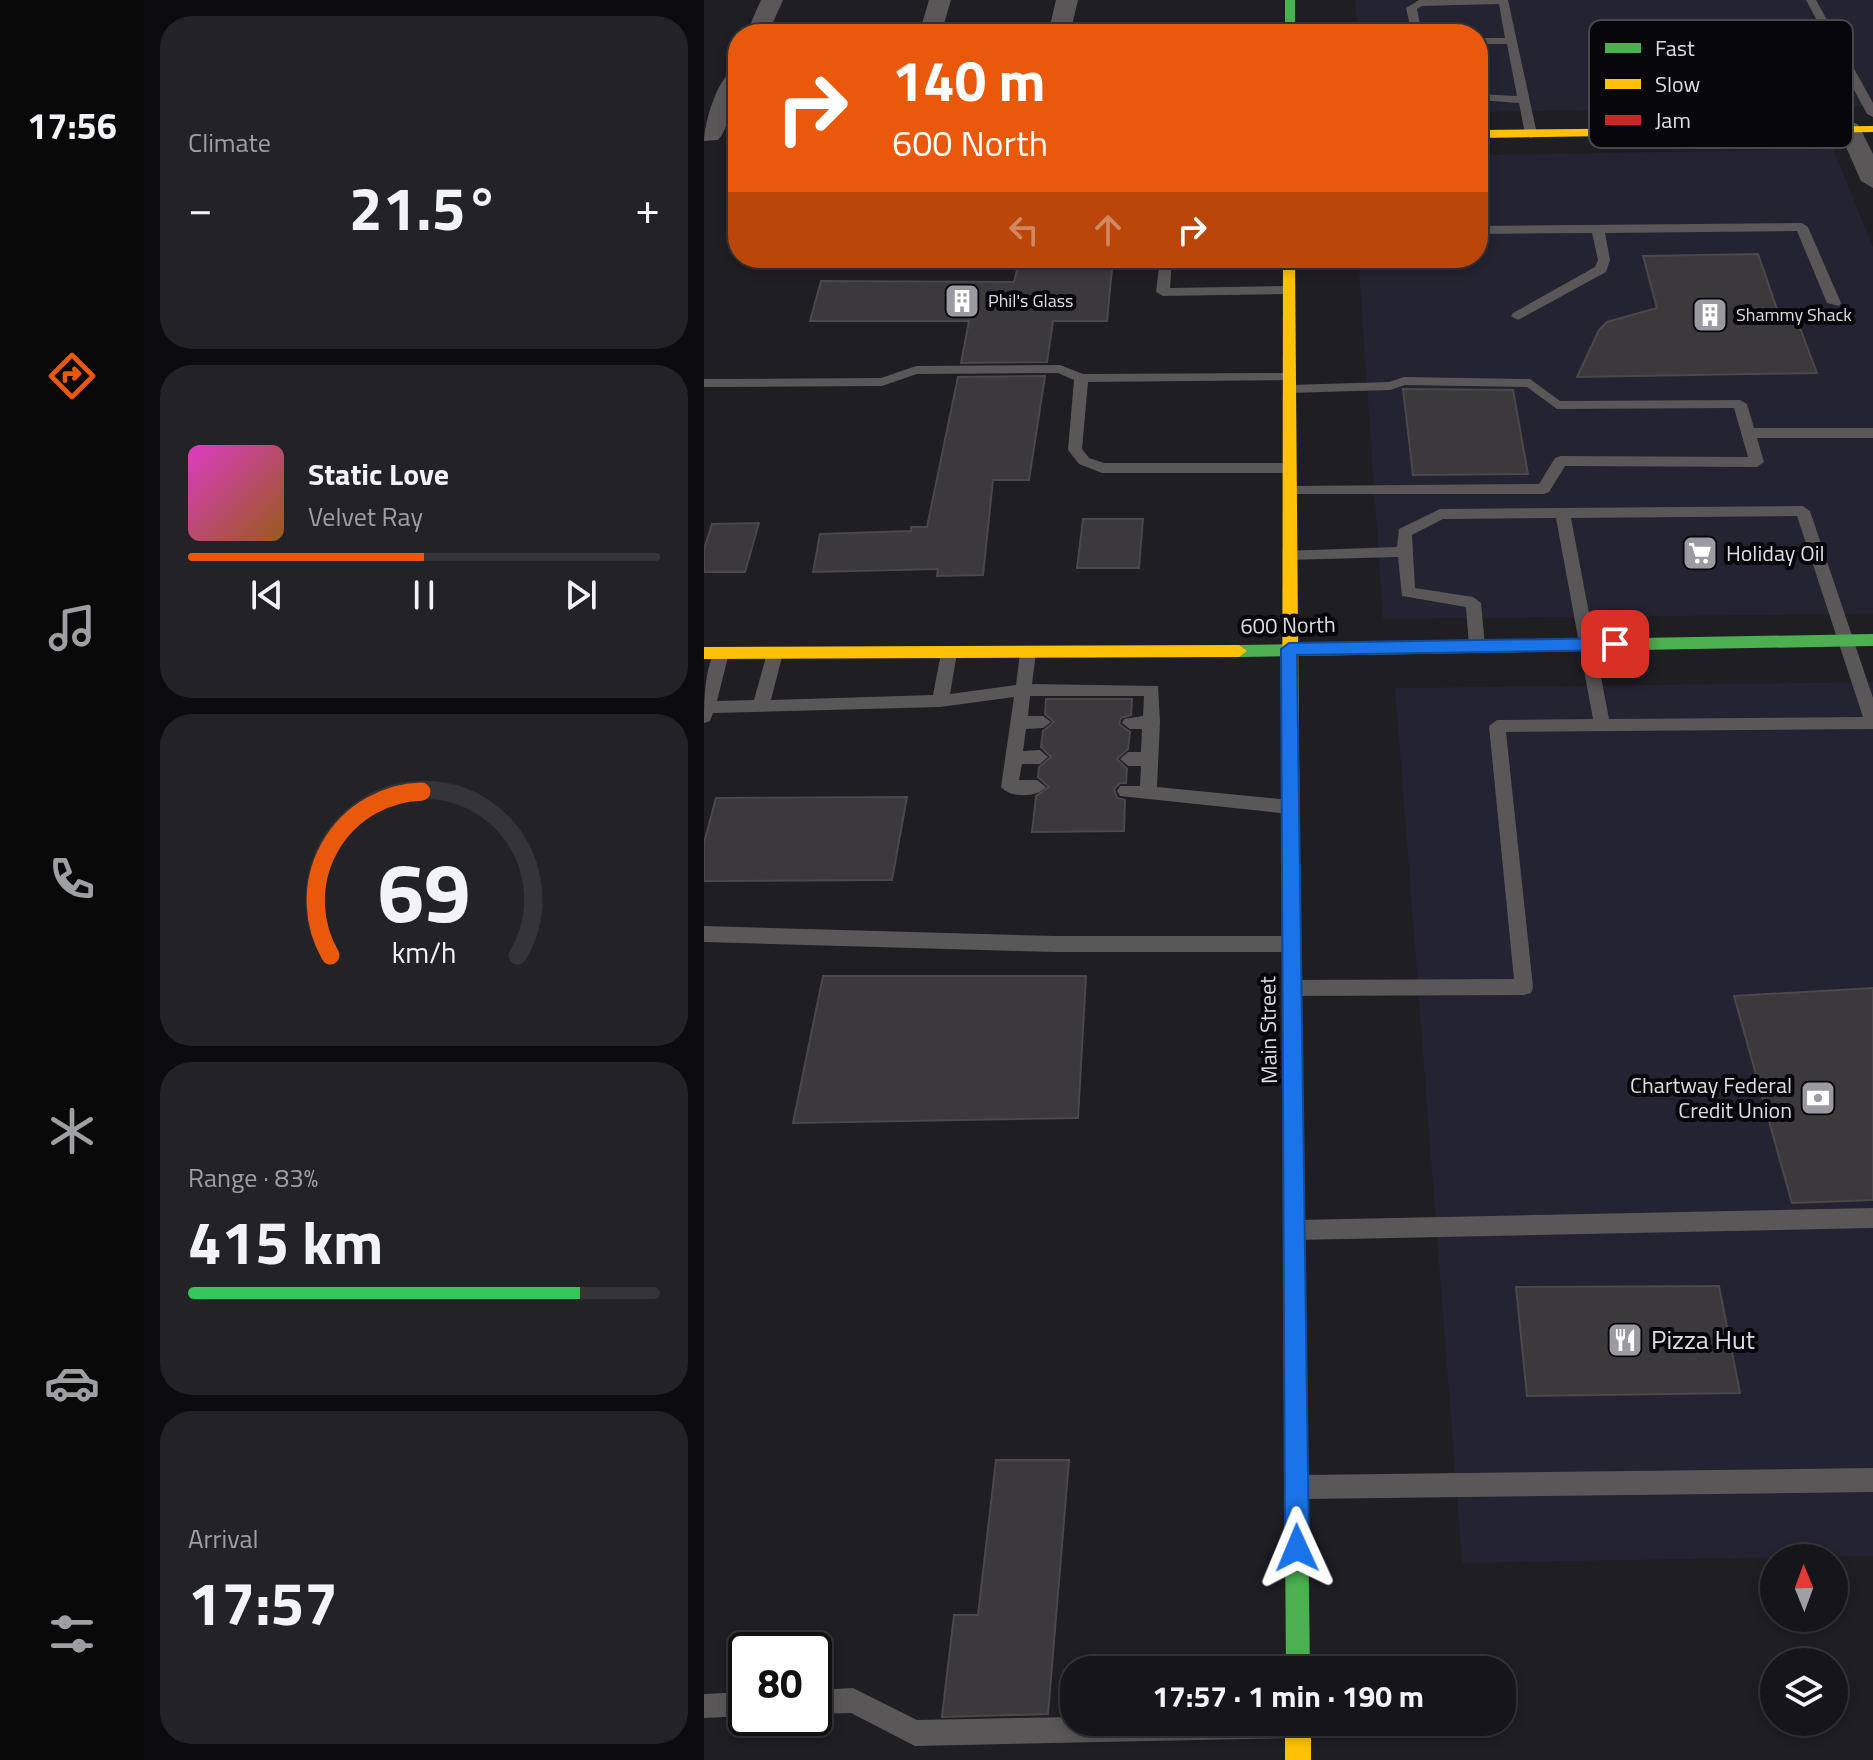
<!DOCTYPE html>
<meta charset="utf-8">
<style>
body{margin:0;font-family:"Titillium Web",sans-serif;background:#232327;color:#f1f3f6;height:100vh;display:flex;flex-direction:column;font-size:30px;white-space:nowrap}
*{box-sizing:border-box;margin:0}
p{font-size:26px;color:#9e9fa2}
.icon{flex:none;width:44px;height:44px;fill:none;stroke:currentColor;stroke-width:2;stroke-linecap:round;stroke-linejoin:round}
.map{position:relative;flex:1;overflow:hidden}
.sheet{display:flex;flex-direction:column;gap:16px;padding:16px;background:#0c0c0e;width:560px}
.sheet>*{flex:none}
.hud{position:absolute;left:24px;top:24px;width:760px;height:244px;border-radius:32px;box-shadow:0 4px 12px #0003,0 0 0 2px #353539;background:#ea580c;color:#fff;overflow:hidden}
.needle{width:52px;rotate:359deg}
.buttons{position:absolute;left:1056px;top:1544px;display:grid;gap:16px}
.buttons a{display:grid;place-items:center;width:88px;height:88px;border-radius:50%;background:#16161a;box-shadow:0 4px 12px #0003,0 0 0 2px #353539;font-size:40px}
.speed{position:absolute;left:24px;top:1632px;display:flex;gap:16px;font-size:40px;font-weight:700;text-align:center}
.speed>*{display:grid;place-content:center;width:104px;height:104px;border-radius:50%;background:#16161a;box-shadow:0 4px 12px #0003,0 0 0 2px #353539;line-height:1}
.speed .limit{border:4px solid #111;border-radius:12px;background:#fff;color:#111}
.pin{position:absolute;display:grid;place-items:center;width:68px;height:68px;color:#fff;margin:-34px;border-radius:16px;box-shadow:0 4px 12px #0006}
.me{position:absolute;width:88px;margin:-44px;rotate:359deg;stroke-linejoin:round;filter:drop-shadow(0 0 6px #0008)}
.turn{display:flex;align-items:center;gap:28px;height:168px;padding:0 32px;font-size:36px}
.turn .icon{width:104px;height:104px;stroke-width:2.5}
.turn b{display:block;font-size:56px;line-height:68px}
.lanes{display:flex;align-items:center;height:76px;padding:0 32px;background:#0003;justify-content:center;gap:40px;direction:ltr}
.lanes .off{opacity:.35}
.big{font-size:60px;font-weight:700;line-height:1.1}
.sheet .tile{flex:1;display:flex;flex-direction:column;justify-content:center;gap:12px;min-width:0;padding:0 28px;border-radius:32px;background:#232327}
.sheet .dial{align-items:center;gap:0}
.dial svg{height:208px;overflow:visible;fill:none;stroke:#353539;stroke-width:7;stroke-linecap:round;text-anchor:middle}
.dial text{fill:#f1f3f6;stroke:none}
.song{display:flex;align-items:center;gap:24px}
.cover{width:96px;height:96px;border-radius:12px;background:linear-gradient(135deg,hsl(310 70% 55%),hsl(30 70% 35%))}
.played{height:8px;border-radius:4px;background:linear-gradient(90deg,#ea580c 50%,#353539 50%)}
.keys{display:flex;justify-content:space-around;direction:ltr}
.heat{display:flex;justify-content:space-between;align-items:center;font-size:44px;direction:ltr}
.charge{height:12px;border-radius:6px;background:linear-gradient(90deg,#34c759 83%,#353539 0)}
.trip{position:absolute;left:356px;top:1656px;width:456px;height:80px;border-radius:32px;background:#16161a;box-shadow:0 4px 12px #0003,0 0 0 2px #353539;font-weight:700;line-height:80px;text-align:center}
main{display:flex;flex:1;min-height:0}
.dock{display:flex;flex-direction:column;width:144px;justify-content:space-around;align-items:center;background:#09090a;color:#9e9fa2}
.dock .icon{width:56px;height:56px}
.dock .active{color:#ea580c}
.dock b{font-size:36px;color:#f1f3f6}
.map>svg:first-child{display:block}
</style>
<main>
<nav class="dock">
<b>17:56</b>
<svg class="icon active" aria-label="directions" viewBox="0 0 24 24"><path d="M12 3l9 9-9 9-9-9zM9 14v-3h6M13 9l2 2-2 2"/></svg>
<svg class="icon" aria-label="music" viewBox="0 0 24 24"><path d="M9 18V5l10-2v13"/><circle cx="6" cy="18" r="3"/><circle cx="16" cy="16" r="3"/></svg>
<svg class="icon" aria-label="phone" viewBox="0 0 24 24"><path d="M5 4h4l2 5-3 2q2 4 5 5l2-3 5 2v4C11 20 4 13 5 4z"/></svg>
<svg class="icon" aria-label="climate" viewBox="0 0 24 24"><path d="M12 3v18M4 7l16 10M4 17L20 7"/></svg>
<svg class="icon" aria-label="car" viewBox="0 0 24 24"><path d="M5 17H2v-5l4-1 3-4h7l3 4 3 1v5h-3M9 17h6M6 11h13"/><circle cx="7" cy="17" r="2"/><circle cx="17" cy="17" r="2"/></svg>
<svg class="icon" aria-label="filters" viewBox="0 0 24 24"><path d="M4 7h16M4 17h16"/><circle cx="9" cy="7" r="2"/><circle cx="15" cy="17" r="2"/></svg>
</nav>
<section class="sheet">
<div class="tile"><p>Climate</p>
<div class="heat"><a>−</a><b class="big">21.5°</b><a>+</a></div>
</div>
<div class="tile">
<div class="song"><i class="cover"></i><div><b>Static Love</b><p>Velvet Ray</p></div></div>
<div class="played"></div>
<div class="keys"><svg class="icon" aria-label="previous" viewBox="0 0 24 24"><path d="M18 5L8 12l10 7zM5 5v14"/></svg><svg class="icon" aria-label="pause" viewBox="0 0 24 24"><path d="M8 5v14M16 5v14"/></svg><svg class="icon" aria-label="next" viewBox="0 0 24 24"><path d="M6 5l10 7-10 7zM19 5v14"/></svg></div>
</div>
<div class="tile dial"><svg viewBox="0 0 100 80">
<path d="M14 69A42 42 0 1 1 86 69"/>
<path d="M14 69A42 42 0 0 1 49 6" stroke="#ea580c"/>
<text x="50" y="56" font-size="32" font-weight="700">69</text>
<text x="50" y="72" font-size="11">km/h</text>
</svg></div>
<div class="tile"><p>Range · 83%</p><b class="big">415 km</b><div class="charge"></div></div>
<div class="tile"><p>Arrival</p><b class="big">17:57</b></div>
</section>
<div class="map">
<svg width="1169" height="1760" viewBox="0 0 1169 1760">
<rect width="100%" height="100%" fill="#1e1e23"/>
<g fill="#232331">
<polygon points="651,0 1169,0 1169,106 774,112 774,34 654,34"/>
<polygon points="1129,149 1169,247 1169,614 679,619 654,258 774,258 774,155"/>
<polygon points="1169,682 1169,1556 758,1563 691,688"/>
</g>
<g fill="#3b393b" stroke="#4a484a" stroke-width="2">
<polygon points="1054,254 1074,312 1090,312 1113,373 873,377 895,330 903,322 953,308 939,256"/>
<polygon points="316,258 409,258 403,321 349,321 343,362 257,363 265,321 106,321 117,281 310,282"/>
<polygon points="341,376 325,480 289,480 279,575 233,576 234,569 109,572 116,534 207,531 207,527 223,527 254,377"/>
<polygon points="699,389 809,390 824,474 709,475"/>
<polygon points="379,519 439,519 435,568 373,568"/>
<polygon points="55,523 41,572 0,572 0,549 8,524"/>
<polygon points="342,699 428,699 427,715 417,718 415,724 426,732 424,749 413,759 423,769 422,783 416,783 410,789 413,798 421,800 420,831 328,832 332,796 345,787 334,777 335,767 347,757 337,747 339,731 350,722 341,714"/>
<polygon points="203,797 188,880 0,881 0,843 12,798"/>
<polygon points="119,976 382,976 374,1118 89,1123"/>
<polygon points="1169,988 1169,1200 1088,1203 1030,996"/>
<polygon points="1015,1286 1036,1393 823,1396 812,1287"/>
<polygon points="292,1460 365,1460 344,1714 238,1717 250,1615 274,1615"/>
</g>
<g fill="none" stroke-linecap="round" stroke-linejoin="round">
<g fill="#595758" fill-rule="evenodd">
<polygon points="804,0 833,134 827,138 821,134 815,103 774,100 774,94 813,96 803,44 774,44 774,38 801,38 795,4 718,6 713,9 718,34 708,34 702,8 715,0"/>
<polygon points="1102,0 1112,0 1169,103 1169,117 1163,114"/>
<polygon points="1098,223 1104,227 1137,303 1135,306 1123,303 1093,231 901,233 906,260 902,272 814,320 807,316 809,313 891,267 894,260 888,233 774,234 774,226"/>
<polygon points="456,258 468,258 466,288 585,286 592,290 585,294 459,296 452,292"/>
<polygon points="356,365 379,374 590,373 590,379 585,380 384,382 378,449 385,458 400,463 585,463 592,468 585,473 398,473 375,464 364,450 370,380 354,373 213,374 178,386 0,387 0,379 177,378 212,366"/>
<polygon points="700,377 826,379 856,401 1036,400 1043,404 1050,428 1169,428 1169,438 1053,438 1060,462 1053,467 861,466 845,492 840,494 579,494 579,488 584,486 835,484 851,458 856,456 1044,457 1030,408 853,409 823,387 701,385 686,390 585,393 578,389 585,385 685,382"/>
<path d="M 1099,506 L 1106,511 L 1169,698 L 1169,729 L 802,732 L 829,987 L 827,993 L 820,995 L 587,996 L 580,994 L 578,988 L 580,982 L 587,980 L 810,979 L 785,726 L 793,720 L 889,719 L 852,518 L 739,519 L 708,535 L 711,588 L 769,597 L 777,603 L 781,646 L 773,652 L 765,646 L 762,607 L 698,596 L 694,557 L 584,560 L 579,559 L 579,551 L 693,547 L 695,529 L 736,509 ZM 1093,516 L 1159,717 L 905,719 L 867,518 Z"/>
<path d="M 17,647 L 25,653 L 13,701 L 50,700 L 63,653 L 71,647 L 79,653 L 67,700 L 229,695 L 237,653 L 245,647 L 253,653 L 246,694 L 312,685 L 316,653 L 324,647 L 332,653 L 328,684 L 454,686 L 456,722 L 453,787 L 586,800 L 595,807 L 586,814 L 416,796 L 413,791 L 416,786 L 436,786 L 437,766 L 424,766 L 416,759 L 424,752 L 437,752 L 438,729 L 426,729 L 418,723 L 420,719 L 439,716 L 440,696 L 326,696 L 324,716 L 339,716 L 347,722 L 339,728 L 322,729 L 319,751 L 336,750 L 344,757 L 336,764 L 318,764 L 315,780 L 333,780 L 342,787 C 333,798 306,798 297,787 L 310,697 L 236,707 L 9,713 L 6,721 L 0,723 C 0,705 0,655 17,647 Z"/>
<polygon points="0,926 351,936 586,936 593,938 595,944 593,950 586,952 351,952 0,942"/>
<polygon points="1169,1208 1169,1228 593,1240 586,1237 583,1230 586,1223 593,1220"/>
<polygon points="1169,1468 1169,1492 599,1499 591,1495 587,1487 591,1479 599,1475"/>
<polygon points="149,1688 213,1720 370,1717 370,1722 598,1722 600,1725 596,1734 587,1738 211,1746 147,1713 110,1714 110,1690"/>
<polygon points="42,1692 42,1716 0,1718 0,1694"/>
</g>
<g fill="#595758" fill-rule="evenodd">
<polygon points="57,0 79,0 64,34 42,34"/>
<polygon points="225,0 247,0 237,34 215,34"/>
<polygon points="352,0 374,0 366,34 344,34"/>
<path d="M 34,67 L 34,99 L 18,135 L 14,140 L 0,141 C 0,122 15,72 34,67 Z"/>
<polygon points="1146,122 1154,124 1169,154 1169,188 1157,181 1134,129"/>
</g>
<g fill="#4caf50" fill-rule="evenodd">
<rect x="581" y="0" width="10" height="34"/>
<polygon points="1169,634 1169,646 535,657 527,651 535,645"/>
<polygon points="590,1263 598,1266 601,1273 606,1670 582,1670 579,1273 582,1266"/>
</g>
<g fill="#ffc107" fill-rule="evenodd">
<polygon points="1169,126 1169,132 774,138 774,130"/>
<polygon points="579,258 591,258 596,883 593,888 581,888 578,883"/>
<polygon points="535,645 543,651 535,657 0,659 0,647"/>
<rect x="581" y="1722" width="26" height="38"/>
</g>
<polygon fill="#c62828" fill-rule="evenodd" points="587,876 593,878 596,883 601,1273 598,1280 590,1283 582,1280 579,1273 578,883 581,878"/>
</g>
<polygon fill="#1a73e8" stroke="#114b97" stroke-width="2" points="911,638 919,644 911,650 593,655 605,1548 601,1556 593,1560 584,1556 581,1548 577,649 585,643"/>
<defs>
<symbol id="building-square" viewBox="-11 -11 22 22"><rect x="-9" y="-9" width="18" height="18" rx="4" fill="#9a9aa0" stroke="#07070b"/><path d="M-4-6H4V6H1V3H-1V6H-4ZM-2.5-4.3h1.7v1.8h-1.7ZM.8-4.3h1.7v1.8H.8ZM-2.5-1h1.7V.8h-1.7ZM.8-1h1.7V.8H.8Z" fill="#fff"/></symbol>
<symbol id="supermarket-square" viewBox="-11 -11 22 22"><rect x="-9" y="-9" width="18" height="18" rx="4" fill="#9a9aa0" stroke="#07070b"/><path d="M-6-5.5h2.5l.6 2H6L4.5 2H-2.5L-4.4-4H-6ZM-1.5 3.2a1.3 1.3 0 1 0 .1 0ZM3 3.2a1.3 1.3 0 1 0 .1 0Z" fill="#fff"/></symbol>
<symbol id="bank-square" viewBox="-11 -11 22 22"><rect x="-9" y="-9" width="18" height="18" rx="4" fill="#9a9aa0" stroke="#07070b"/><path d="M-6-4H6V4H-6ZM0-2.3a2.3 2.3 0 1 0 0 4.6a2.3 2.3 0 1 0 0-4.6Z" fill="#fff"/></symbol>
<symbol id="restaurant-square" viewBox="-11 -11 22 22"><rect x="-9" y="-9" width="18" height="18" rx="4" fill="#9a9aa0" stroke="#07070b"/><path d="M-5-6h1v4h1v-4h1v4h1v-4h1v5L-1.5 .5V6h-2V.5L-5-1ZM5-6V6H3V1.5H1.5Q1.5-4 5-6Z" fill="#fff"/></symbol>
</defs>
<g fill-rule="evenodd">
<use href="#building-square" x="238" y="281" width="40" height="40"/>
<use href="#building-square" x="986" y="295" width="40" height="40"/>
<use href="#supermarket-square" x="976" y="533" width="40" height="40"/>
<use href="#bank-square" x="1094" y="1078" width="40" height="40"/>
<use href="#restaurant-square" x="901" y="1320" width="40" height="40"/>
</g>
<g text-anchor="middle" stroke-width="8" stroke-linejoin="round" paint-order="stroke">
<g font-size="18" fill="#dddde4" stroke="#07070b" text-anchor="start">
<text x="284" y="307">Phil's Glass</text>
<text x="1032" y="321">Shammy Shack</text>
</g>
<g font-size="22" fill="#dddde4" stroke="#07070b" text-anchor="start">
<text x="1022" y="561">Holiday Oil</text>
<text x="1088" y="1093" text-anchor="end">Chartway Federal<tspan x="1088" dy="25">Credit Union</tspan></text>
</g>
<g font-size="22" fill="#dddde4" stroke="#07070b">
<text transform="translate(584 625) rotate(-1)" y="8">600 North</text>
<text transform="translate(564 1030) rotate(-91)" y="8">Main Street</text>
</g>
<g font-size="26" fill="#dddde4" stroke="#07070b" text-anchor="start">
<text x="947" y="1349">Pizza Hut</text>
</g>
</g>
<rect x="885" y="20" width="264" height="128" rx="12" fill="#07070b" stroke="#47474c" stroke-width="2"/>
<rect x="901" y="43" width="36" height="10" fill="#4caf50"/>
<rect x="901" y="79" width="36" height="10" fill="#ffc107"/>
<rect x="901" y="115" width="36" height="10" fill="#c62828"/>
<g font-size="22" fill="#dddde4">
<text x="951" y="56">Fast</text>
<text x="951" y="92">Slow</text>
<text x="951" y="128">Jam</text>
</g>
</svg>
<div class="buttons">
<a><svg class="needle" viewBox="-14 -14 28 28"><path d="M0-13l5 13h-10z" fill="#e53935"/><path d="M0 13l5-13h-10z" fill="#9e9fa2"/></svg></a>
<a><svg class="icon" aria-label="layers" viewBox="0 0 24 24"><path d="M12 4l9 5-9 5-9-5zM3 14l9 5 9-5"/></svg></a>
</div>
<div class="speed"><div class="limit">80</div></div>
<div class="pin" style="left:911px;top:644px;background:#d93025"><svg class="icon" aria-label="arrive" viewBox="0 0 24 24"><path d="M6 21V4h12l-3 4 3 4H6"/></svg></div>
<svg class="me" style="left:593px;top:1548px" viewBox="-20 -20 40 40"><path d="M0-17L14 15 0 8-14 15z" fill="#1a73e8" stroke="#fff" stroke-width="4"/></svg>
<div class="trip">17:57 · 1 min · 190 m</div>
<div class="hud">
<div class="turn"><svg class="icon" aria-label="right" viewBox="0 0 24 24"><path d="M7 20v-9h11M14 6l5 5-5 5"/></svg><div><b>140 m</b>600 North</div></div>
<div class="lanes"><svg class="icon off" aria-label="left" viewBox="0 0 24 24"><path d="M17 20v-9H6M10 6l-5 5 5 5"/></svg><svg class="icon off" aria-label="ahead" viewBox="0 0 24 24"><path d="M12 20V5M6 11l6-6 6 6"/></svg><svg class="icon" aria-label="right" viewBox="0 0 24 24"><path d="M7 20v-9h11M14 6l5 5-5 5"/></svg></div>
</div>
</div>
</main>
